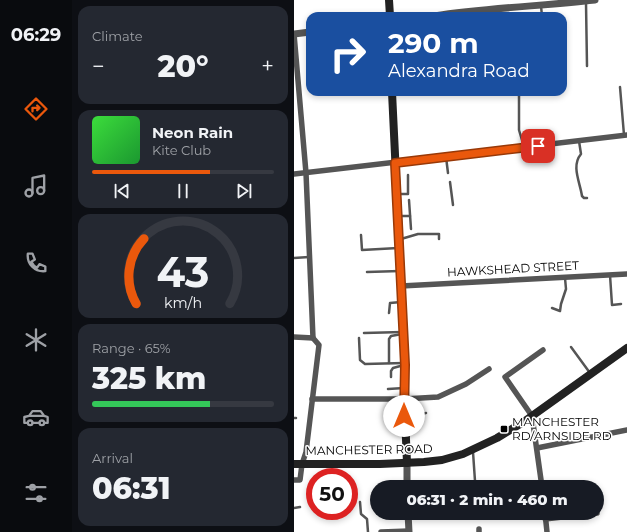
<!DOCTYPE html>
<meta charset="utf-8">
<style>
body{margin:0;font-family:Montserrat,sans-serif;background:#242831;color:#f1f3f6;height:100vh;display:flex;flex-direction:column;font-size:15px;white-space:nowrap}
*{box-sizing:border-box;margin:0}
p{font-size:13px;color:#9ea1a6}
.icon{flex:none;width:22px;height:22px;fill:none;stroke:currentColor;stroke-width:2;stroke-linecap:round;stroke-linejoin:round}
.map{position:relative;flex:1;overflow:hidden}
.drawer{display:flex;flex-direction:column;gap:6px;padding:6px;background:#0d0f14;width:222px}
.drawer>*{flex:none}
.guide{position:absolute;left:12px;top:12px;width:261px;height:84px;border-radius:12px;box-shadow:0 2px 6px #0003;background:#1a4fa0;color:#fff;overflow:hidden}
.speed{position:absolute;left:12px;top:468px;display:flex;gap:8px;font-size:20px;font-weight:700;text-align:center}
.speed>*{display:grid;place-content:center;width:52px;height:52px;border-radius:50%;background:#171b24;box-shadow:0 2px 6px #0003;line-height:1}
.speed .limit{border:6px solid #d22;background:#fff;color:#111}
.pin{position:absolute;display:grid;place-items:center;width:34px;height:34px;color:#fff;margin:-17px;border-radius:8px;box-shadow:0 2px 6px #0006}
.me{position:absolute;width:44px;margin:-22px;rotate:0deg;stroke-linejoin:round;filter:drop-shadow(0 0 3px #0008)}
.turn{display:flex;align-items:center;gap:14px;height:84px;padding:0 16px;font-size:18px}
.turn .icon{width:52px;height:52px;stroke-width:2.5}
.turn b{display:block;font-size:28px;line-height:34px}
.big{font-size:30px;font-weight:800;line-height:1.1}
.drawer .tile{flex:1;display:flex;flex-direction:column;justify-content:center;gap:6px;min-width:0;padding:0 14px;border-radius:12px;background:#242831}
.drawer .dial{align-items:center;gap:0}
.dial svg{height:104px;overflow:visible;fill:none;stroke:#363941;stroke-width:7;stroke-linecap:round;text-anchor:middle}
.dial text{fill:#f1f3f6;stroke:none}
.song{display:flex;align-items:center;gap:12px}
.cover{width:48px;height:48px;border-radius:6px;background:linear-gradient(135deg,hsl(120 70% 55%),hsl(130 70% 35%))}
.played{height:4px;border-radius:2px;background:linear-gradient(90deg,#ea580c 65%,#363941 65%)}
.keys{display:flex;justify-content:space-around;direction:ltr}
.heat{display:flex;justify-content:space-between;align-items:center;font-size:22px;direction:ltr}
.charge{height:6px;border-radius:3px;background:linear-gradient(90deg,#34c759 65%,#363941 0)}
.trip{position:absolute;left:76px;top:480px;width:234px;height:40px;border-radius:20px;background:#171b24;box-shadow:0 2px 6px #0003;font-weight:800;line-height:40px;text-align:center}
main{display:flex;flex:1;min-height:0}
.menu{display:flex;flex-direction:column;width:72px;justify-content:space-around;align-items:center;background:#090b0e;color:#9ea1a6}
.menu .icon{width:28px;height:28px}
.menu .selected{color:#ea580c}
.menu b{font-size:18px;color:#f1f3f6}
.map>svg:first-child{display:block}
</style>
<main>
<nav class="menu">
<b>06:29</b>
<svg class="icon selected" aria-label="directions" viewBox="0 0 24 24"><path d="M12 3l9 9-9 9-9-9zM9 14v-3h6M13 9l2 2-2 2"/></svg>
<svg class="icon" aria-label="music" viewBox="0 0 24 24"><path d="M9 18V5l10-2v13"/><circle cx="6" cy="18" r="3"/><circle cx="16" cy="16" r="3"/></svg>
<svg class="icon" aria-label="phone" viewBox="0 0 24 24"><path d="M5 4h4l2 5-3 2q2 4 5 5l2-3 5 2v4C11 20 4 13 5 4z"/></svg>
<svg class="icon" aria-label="climate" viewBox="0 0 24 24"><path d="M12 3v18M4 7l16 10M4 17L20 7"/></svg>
<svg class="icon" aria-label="car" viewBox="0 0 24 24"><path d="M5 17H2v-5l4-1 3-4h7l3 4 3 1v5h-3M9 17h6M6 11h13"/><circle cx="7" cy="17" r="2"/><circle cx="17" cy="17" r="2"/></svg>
<svg class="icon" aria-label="filters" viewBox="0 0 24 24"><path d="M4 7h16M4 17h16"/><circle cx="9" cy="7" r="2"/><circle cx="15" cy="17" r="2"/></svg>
</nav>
<section class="drawer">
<div class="tile"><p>Climate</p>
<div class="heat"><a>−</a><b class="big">20°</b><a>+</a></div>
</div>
<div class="tile">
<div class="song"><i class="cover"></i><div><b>Neon Rain</b><p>Kite Club</p></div></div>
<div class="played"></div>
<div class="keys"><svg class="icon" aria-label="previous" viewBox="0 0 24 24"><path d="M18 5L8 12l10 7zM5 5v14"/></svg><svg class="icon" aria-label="pause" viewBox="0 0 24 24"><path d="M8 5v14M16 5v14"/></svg><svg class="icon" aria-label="next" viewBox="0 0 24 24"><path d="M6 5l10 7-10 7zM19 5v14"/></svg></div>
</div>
<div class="tile dial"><svg viewBox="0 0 100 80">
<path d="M14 69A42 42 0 1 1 86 69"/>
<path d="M14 69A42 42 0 0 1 20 19" stroke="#ea580c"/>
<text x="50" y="56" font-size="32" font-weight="700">43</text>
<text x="50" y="72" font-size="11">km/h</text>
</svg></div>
<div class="tile"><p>Range · 65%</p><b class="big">325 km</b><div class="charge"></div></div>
<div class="tile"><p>Arrival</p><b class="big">06:31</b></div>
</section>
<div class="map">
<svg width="333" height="532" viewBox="0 0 333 532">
<rect width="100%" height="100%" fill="#fff"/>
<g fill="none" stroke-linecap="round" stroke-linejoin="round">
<g stroke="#555" stroke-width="2.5">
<polyline points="292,3 293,66"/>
<polyline points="247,6 248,16"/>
<polyline points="326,87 330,135"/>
<polyline points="225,92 225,130 230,147"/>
<path d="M 285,141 L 287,154 C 277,166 286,182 288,196 L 290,198 L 293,198"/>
<polyline points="152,157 154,173"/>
<polyline points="156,182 159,205"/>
<polyline points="105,194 114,194 114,175"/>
<polyline points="115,200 117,229"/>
<polyline points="106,216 116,216"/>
<polyline points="67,235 68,250 104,248"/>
<polyline points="107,239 124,234 145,234 145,239"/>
<polyline points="0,258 15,257"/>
<polyline points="73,272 106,271"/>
<polyline points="316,275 318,305 327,304"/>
<polyline points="258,308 266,311 267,304 272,289 271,278"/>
<polyline points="95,313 96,303 107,302"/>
<polyline points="70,333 109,332"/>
<polyline points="65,338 66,360 71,364 110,363"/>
<polyline points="277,347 296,373"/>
<polyline points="95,363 95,339 97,336 108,334"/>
<polyline points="97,377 97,371 99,368 110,365"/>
<polyline points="94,389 110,388"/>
<polyline points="118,415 119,424"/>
<polyline points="113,416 132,413"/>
<polyline points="0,418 2,418"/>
<polyline points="179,452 181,481"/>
<polyline points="66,502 67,514 73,519 74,532"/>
<polyline points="0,508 6,507"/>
</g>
<g stroke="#555" stroke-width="5.5">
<polyline points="0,174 333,135"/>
<polyline points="107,286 333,274"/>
<polyline points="0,337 19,338"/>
<polyline points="18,399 110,399 144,397 172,384 195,369"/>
<polyline points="243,448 333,430"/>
<polyline points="0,480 6,480 8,464 12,452 25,345 19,338 12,173 0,34"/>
<polyline points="248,487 238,416 211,377 249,350"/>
<polyline points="251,513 253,532"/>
<polyline points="251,519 303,513"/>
<polyline points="185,529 185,532"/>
<polyline points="87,532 115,531"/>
</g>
<g stroke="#555" stroke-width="7">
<path d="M 140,16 C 193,8 247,6 301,0"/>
<polyline points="0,34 16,32"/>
<polyline points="113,463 113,487"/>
<polyline points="114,513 115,532"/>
</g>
<g stroke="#222" stroke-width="8">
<polyline points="95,0 96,16"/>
<polyline points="98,92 111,363 111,416 113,463"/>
<polyline points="0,464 86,464 130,462 148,460 169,454 203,438 231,421 333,348"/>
</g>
</g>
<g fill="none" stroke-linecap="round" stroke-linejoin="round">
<defs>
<polyline id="route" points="110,416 111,365 101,163 244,146"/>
</defs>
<use href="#route" stroke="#983908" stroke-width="10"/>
<use href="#route" stroke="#ea580c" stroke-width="7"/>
</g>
<rect fill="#000" stroke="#fff" stroke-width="1.5" x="206" y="425" width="8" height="8" rx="2"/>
<g text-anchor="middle" stroke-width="3" stroke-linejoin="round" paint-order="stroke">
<g font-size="12" fill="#000" stroke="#fff">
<text transform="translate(219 269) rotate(-3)" y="4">HAWKSHEAD STREET</text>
<text transform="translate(75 450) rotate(-1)" y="4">MANCHESTER ROAD</text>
</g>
<g font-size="12" fill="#000" stroke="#fff" text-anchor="start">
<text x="218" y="426">MANCHESTER<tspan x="218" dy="14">RD/ARNSIDE RD</tspan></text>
</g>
</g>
</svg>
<div class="speed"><div class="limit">50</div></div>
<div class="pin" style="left:244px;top:146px;background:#d93025"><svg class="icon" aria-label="arrive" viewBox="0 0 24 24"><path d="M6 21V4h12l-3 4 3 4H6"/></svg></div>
<svg class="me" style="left:110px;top:416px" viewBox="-20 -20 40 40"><circle r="19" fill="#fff"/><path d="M0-13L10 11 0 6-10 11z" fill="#ea580c"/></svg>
<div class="trip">06:31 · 2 min · 460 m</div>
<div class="guide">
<div class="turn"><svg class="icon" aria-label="right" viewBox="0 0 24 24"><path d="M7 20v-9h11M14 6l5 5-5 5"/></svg><div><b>290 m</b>Alexandra Road</div></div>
</div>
</div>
</main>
